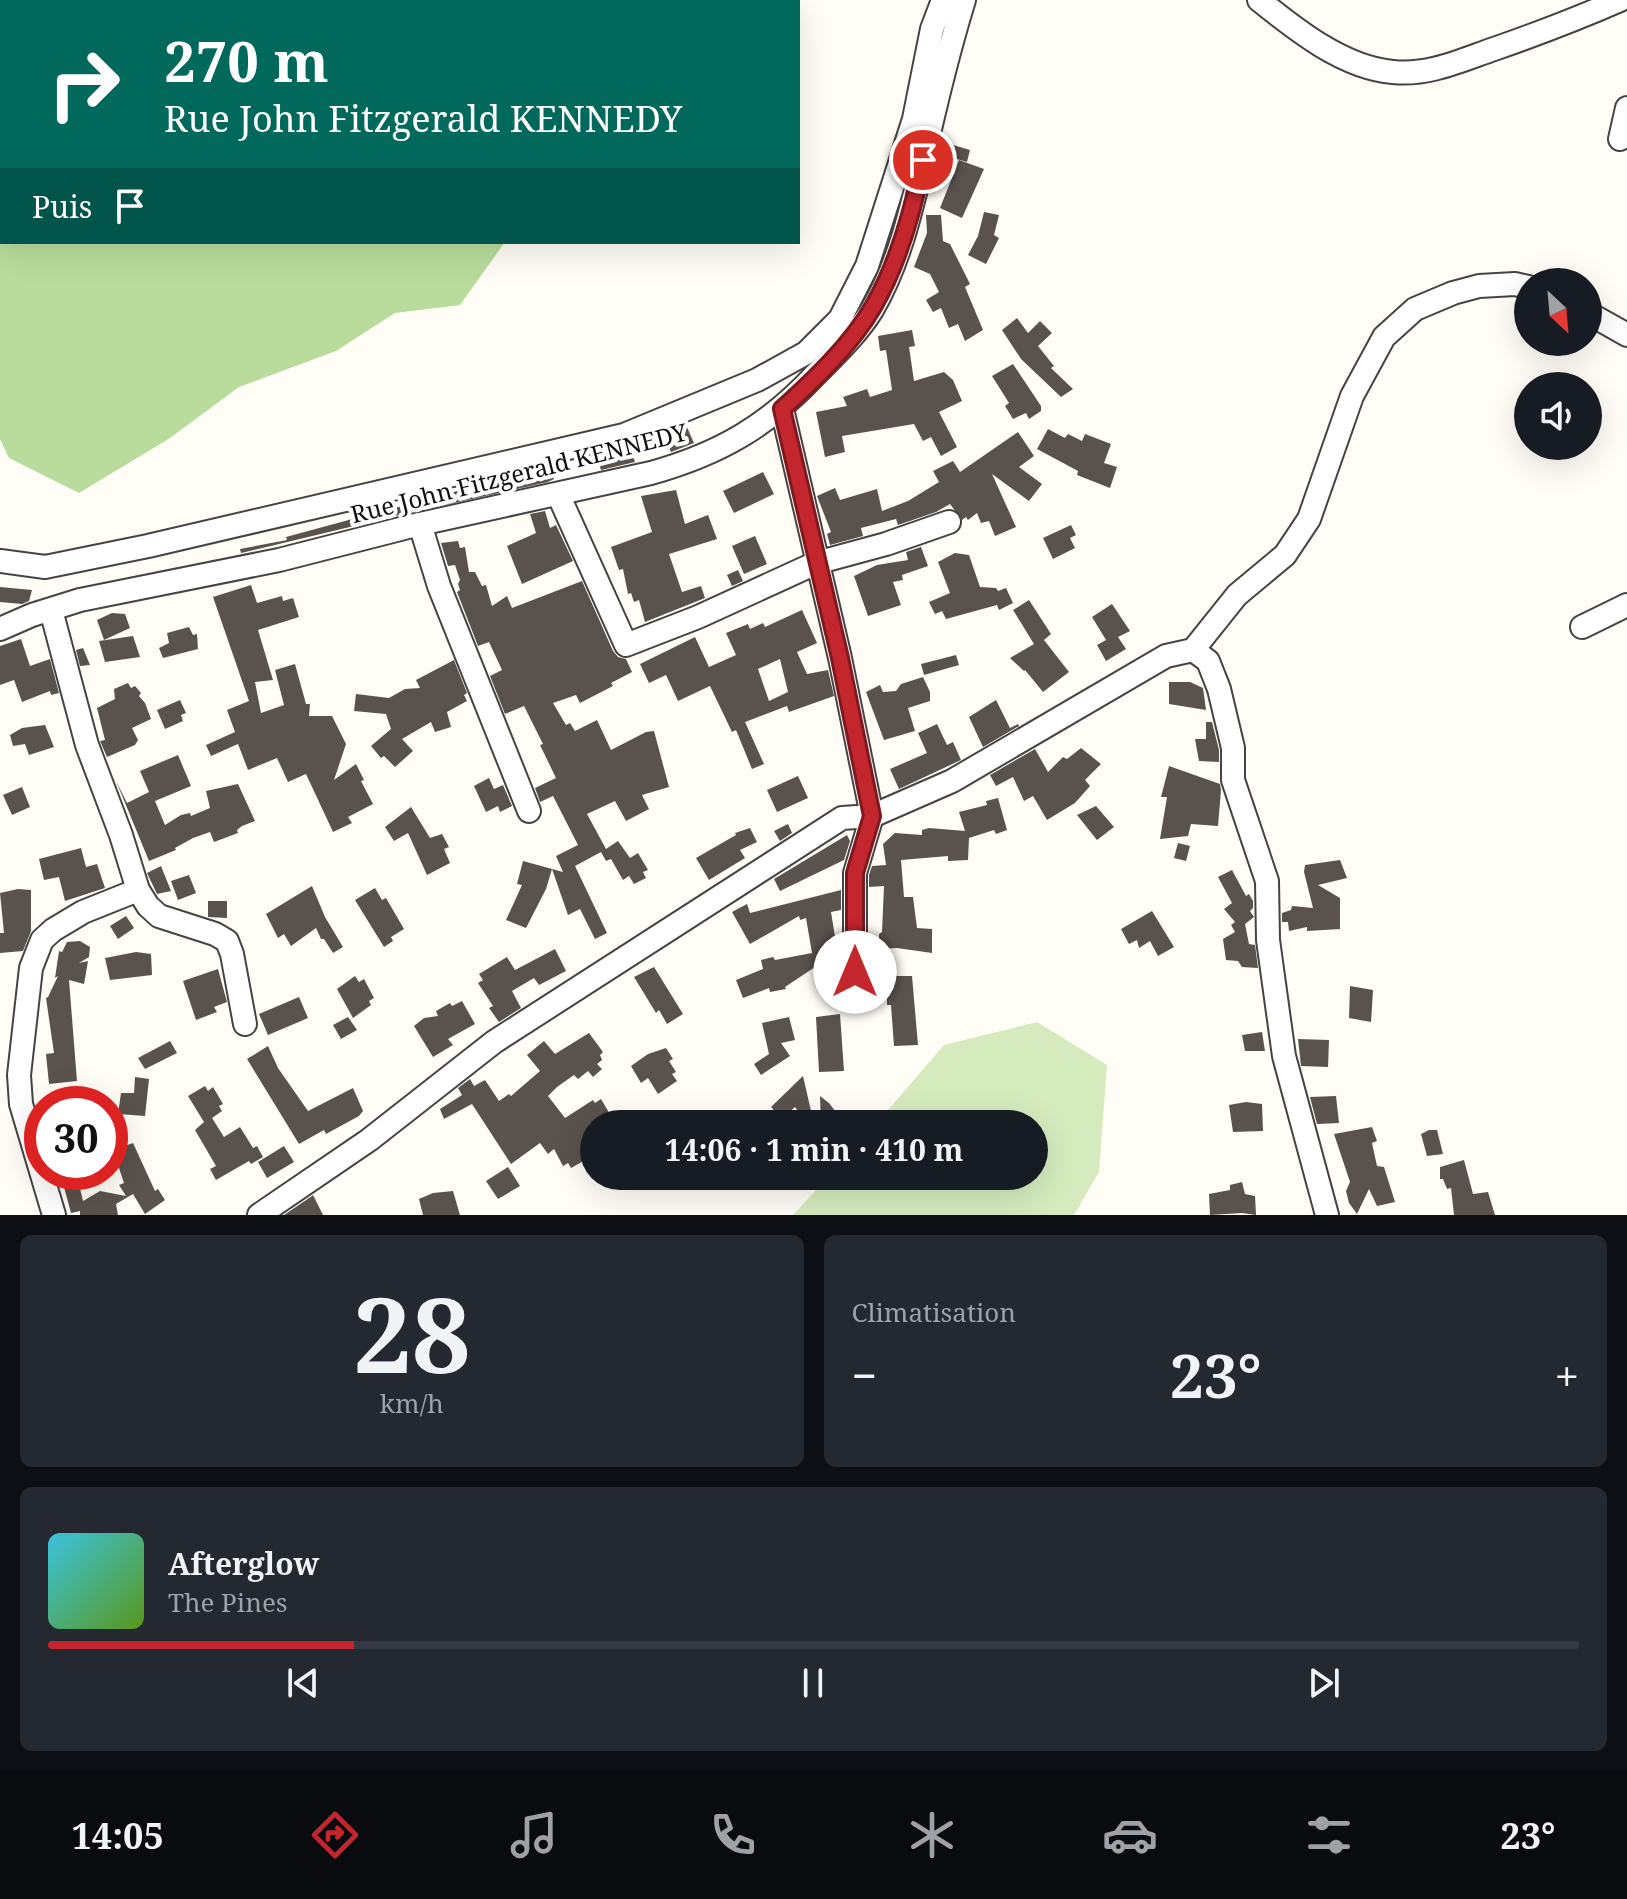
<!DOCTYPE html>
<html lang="fr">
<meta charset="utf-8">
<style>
body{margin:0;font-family:"Noto Serif",serif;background:#242831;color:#f1f3f6;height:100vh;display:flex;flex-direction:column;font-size:30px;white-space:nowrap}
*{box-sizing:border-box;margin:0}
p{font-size:26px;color:#9ea1a6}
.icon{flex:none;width:44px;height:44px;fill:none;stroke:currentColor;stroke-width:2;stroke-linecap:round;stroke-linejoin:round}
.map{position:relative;height:1215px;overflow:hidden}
.details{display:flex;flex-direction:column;gap:20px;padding:20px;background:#0d0f14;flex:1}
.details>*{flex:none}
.hud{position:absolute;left:0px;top:0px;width:800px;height:244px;box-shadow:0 8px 32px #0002;background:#00695c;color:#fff;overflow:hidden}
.needle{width:52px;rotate:154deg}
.fabs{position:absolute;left:1514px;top:268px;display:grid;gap:16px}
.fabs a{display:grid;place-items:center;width:88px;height:88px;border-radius:50%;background:#171b24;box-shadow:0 8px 32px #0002;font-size:40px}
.speed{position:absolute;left:24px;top:1086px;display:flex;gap:16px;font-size:40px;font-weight:700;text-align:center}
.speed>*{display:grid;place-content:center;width:104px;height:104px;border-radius:50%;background:#171b24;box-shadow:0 8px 32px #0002;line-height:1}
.speed .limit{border:12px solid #d22;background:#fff;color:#111}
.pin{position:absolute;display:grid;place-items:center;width:68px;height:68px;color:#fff;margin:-34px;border:4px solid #fff;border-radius:50%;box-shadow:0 2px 8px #0007}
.me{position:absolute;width:88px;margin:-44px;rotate:0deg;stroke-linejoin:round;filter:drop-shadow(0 0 6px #0008)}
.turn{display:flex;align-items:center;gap:28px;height:168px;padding:0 32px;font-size:36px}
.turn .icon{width:104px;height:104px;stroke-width:2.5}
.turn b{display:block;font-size:56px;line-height:68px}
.then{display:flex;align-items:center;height:76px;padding:0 32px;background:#0003;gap:16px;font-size:30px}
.big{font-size:60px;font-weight:700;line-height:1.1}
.details .widget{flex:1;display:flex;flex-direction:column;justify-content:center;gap:12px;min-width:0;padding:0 28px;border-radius:12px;background:#242831}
.details .dial{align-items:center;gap:0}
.dial b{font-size:104px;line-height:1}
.song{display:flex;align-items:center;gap:24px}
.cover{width:96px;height:96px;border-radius:12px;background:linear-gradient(135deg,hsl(190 70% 55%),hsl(90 70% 35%))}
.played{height:8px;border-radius:4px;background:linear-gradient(90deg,#c4262e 20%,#363941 20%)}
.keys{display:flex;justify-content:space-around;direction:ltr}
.heat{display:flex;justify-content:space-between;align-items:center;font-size:44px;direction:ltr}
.details .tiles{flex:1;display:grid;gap:20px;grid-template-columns:1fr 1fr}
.widget:last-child{grid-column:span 2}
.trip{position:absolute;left:580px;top:1110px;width:468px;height:80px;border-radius:40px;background:#171b24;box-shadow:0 8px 32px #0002;font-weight:700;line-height:80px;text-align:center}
.tab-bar{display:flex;height:128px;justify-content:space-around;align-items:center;background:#090b0e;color:#9ea1a6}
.tab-bar .icon{width:56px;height:56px}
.tab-bar .on{color:#c4262e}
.tab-bar b{font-size:36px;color:#f1f3f6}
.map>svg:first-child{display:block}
</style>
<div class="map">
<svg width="1627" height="1215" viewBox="0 0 1627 1215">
<rect width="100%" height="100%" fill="#fffdf5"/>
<polygon fill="#d5ebbd" points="1037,1022 1107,1065 1099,1172 1074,1215 793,1215 829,1176 1034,1176 1034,1124 876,1124 944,1045"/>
<polygon fill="#b9dc9c" points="0,0 667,0 2,2 2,242 505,242 460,305 395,313 336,351 239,387 170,438 79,493 9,458 0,439"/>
<g fill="#5a524d" fill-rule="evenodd">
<polygon points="953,145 970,150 967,162 950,157"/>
<polygon points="959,160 984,169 962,218 940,208"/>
<polygon points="984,212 999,215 994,235 999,238 986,264 968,255 978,236"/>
<polygon points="926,215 941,215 943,241 950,244 970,284 965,287 983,330 965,341 958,324 949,328 941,308 933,312 926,300 939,292 930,274 914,267 927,233"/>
<polygon points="1017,318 1028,333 1040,321 1052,333 1038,346 1054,366 1051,368 1073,389 1061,397 1021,359 1002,330"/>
<polygon points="912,330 915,346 909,347 914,381 944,372 953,380 962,401 939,412 957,447 941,456 931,437 923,441 914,424 842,436 845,452 825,457 816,412 847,406 843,397 867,389 870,397 892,390 886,350 880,351 878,336"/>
<polygon points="1013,364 1041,406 1041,411 1029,419 1026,413 1013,419 1005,406 1009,403 992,376"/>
<polygon points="686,425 694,443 671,452 664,436"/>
<polygon points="1048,429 1065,438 1068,434 1082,441 1085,434 1111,444 1104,463 1117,467 1110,488 1077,475 1078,471 1037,449"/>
<polygon points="1018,432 1034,456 1019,467 1042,484 1029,501 992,474 1016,527 995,536 989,521 981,523 977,513 968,520 966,517 962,520 950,504 936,512 898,525 896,519 861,528 863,536 830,545 827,534 831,532 817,496 835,488 840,500 877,489 882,511 908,501 939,482 933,471 953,461 960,472"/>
<polygon points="630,448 635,462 601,470 597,456"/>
<polygon points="552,466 554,479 548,482 382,519 380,512 461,490 462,494 512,476"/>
<polygon points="763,472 774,494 734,513 723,491"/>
<polygon points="676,490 685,524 708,515 717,539 669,554 682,592 701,586 705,598 645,622 639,600 634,602 631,593 628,594 623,569 619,570 611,547 652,532 641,496"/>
<polygon points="545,511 550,528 556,525 573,561 522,584 507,546 536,533 530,514"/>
<polygon points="356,518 358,525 241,553 240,549 287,540 286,537"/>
<polygon points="1071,525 1076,535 1070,538 1075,548 1053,559 1043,538"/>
<polygon points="755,536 767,564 744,574 732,546"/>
<polygon points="458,541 460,548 465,547 469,572 475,572 482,586 486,585 492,606 507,596 512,608 582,581 613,651 618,657 626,659 632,672 611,683 613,686 580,703 576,695 553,703 566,725 570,723 575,731 597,720 611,750 646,732 654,731 669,787 642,795 649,809 626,821 615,801 587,814 606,849 618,841 630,858 638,853 648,870 643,872 646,878 634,884 629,876 623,880 611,859 606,861 601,852 575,866 607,933 595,939 580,909 568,915 552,869 546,889 526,928 506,920 522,885 517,884 523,861 563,872 556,856 578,845 553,796 540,802 535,788 556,778 540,745 543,744 524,706 505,714 490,676 502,670 489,642 478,646 457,592 460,590 458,584 460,580 455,565 448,566 441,543"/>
<polygon points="921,547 928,566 902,575 903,580 893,582 901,605 868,616 854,576 877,565 908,560 906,552"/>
<polygon points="955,553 969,555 980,587 996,588 998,591 1006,588 1013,603 999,610 997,605 946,619 942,611 935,614 929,602 950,593 938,562"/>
<polygon points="738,570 743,581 732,586 727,575"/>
<polygon points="251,585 257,603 282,596 283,601 293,598 299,617 258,630 273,680 255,682 261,713 284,705 275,670 295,664 306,704 310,704 309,716 332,716 346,744 334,780 356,764 364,780 361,781 373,804 348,817 352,823 333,832 306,774 288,782 277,758 248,770 238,744 211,756 206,745 235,732 227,710 249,701 213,597"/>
<polygon points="0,587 32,590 29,601 22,604 0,602"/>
<polygon points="1029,600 1051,634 1044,640 1069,672 1043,692 1025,670 1024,671 1010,658 1034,644 1013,610"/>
<polygon points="1112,604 1130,631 1118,637 1126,649 1106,661 1097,645 1106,640 1092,617"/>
<path d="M 802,610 L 817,643 L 797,652 L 807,674 L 828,670 L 834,696 L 789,712 L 787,706 L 745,722 L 764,764 L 752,769 L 736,730 L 732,732 L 710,686 L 678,701 L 666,675 L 649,683 L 640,664 L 695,637 L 709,667 L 736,655 L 726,633 L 748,624 L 750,629 L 763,623 L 765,627 ZM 780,659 L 788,692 L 769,701 L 758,669 Z"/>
<polygon points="112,613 125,614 130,628 104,640 97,620"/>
<polygon points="189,627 193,635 197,634 198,649 163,658 159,648 169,643 167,633"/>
<polygon points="133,636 140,657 105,662 99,641"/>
<polygon points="21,639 30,666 50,659 59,693 51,695 50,691 22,702 14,680 0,685 0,646"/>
<polygon points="83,648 90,665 80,666 76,650"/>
<polygon points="956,655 959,665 924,675 921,664"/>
<polygon points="454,660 467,693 464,695 467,701 447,712 451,727 435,732 431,722 402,739 413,751 395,767 384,756 381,758 371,746 391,729 386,714 354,711 356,694 389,698 405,689 420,688 416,680"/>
<polygon points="923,677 930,692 930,701 908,708 915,731 884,740 866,692 880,685 883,692 896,691 901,684"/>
<polygon points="1169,682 1190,682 1203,688 1206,710 1169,704"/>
<polygon points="128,683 131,688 135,686 141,693 139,696 145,703 151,719 132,728 138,740 135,745 107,757 100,741 105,740 97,708 115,699 114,689"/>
<polygon points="180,700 186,713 181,715 183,721 165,729 157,710"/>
<polygon points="996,700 1010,728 1018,724 1019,726 983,747 969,717"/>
<polygon points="1206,722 1212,722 1219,750 1219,762 1199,761 1195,739 1206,739"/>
<polygon points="937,724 947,745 953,742 961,760 899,789 890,769 927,753 918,733"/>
<polygon points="45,725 54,747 29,755 25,744 13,746 10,735 22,728"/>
<polygon points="1081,748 1101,764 1085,780 1090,786 1075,803 1047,820 1033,796 1024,801 1013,777 996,786 990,775 1035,749 1048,772 1063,757 1067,759"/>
<polygon points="178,755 191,786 155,801 165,825 181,815 190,813 191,816 210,808 206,791 238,784 255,821 242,826 237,830 238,833 214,842 210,832 193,838 175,848 176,850 149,861 116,781 127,803 149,792 140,771"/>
<polygon points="1169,766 1220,784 1221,790 1218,826 1191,824 1188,836 1160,839 1167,797 1161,797"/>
<polygon points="798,776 808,798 777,812 767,790"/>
<polygon points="489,778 494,789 503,785 512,806 500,812 498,806 486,812 474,786"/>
<polygon points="22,787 30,807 12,815 3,795"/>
<polygon points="998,798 1007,830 996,834 994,830 969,838 968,860 948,861 948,856 901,860 904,897 913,897 917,928 932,929 932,953 897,948 879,949 879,934 882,932 884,886 869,887 869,875 872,866 886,865 883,844 895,833 922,835 922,830 929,828 965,831 959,812 987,805 986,801"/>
<polygon points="1096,806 1114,827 1097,840 1077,815"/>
<polygon points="411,807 430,838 442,834 449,847 444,849 450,863 427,875 408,833 394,841 385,827"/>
<polygon points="788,824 792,833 780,841 774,831"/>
<polygon points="750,828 757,842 740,850 745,858 709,880 696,858 736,835 735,833"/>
<polygon points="847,835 850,841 844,860 780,891 774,879"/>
<polygon points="1178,843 1190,846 1186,861 1174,858"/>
<polygon points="81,848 86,867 97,864 105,888 65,901 59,877 44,880 39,859"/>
<polygon points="1340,860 1347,878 1318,885 1340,898 1340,929 1307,931 1307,927 1289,931 1288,922 1282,922 1282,913 1291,910 1292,906 1313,908 1304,872 1305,865"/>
<polygon points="161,866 171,891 157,894 147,873"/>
<polygon points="1232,870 1246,896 1249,894 1253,901 1253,908 1250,911 1254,917 1245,924 1249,944 1255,945 1258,968 1242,967 1238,961 1226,960 1223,939 1235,932 1231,925 1235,922 1224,909 1232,903 1218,877"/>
<polygon points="189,875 196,893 178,900 171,881"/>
<polygon points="312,886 325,917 343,947 333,953 324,939 321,939 316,928 291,946 284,934 278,938 266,914"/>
<polygon points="375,888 382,900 386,898 404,929 391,937 393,941 384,947 355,900"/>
<polygon points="18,889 31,890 31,931 23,951 0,953 0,933 4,933 0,893"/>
<polygon points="841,890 841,910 831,912 837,949 841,948 837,954 839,973 816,977 815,967 785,987 786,989 770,992 769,988 743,998 736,980 763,969 761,960 773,957 775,960 812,953 806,918 800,920 799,916 750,944 732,912 747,904 750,913"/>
<polygon points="208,901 227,901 227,918 208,917"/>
<polygon points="1152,911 1174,947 1158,956 1150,941 1139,948 1137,940 1129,944 1121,929"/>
<polygon points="126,916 134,928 118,939 110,926"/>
<polygon points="80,941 90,947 89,957 79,963 88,961 84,984 69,980 77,1081 49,1084 46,1054 54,1053 46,998 48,997 58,976 55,978 59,951 62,952 67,942"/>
<polygon points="555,949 566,971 539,985 534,978 512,991 521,1008 499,1022 489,1008 493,1006 478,983 483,980 479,974 507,957 515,970"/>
<polygon points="136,952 151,954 152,975 110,980 105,958"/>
<polygon points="654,967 683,1014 667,1024 659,1010 656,1013 634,977"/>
<polygon points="218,969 227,1002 214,1007 217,1012 196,1020 183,981"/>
<polygon points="355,976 359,982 364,979 374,998 369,1001 371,1005 353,1018 337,989"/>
<polygon points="887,976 912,976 918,1045 894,1046 891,1005 887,1005"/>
<polygon points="1350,986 1373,990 1371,1022 1349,1018"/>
<polygon points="299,997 308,1018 268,1035 259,1014"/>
<polygon points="462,1001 475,1024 448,1039 453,1045 433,1057 414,1026 424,1018 438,1016 436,1011 450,1003 452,1006"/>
<polygon points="840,1014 844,1071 819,1072 816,1017"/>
<polygon points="348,1017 357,1030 341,1039 333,1025"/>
<polygon points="789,1017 795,1040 781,1043 790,1056 761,1075 754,1064 769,1054 762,1023"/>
<polygon points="1262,1032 1265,1051 1245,1051 1242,1035"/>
<polygon points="589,1033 603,1052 600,1055 602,1060 597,1064 602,1069 593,1077 588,1071 578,1079 574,1075 557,1087 548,1096 565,1118 593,1100 595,1103 601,1099 611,1116 594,1124 594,1155 571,1168 568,1163 563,1166 554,1149 548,1154 540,1143 511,1164 472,1104 444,1119 440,1109 462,1095 458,1088 470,1079 474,1086 485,1080 499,1101 509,1094 511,1096 540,1071 527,1055 544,1041 555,1054"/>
<polygon points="1298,1039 1329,1040 1328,1067 1301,1066"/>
<polygon points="170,1041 177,1053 145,1069 138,1058"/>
<polygon points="268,1046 278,1068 308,1111 353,1088 363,1111 359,1116 326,1134 324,1130 299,1144 247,1059"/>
<polygon points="666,1048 673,1059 669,1061 676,1072 672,1074 677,1081 658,1094 648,1078 641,1083 631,1066 648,1054"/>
<polygon points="803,1076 814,1124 808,1124 795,1107 782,1119 771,1107"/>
<polygon points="135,1077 149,1079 145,1116 118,1114 121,1093 134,1093"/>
<polygon points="205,1086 208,1091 213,1087 223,1104 219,1106 222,1111 212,1118 224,1137 240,1127 253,1148 257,1146 263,1157 251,1164 249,1161 216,1180 210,1169 216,1166 195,1130 204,1122 188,1096"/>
<polygon points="820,1096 829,1103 845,1124 821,1124"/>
<polygon points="1336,1096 1339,1123 1317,1124 1310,1097"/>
<polygon points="1246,1102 1262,1104 1263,1131 1233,1132 1229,1105"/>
<polygon points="1372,1127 1377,1141 1372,1143 1377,1166 1384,1167 1395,1202 1377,1206 1369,1189 1357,1214 1349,1203 1346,1191 1350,1182 1334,1134"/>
<polygon points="1429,1130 1437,1130 1443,1154 1427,1156 1421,1134"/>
<polygon points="133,1143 155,1191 158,1189 165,1200 145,1214 133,1194 116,1204 118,1215 80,1215 80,1211 71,1213 64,1187 79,1184 83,1201 100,1191 126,1196 119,1185 124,1183 113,1150"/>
<polygon points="284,1146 294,1162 267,1178 258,1162"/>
<polygon points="1464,1160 1473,1194 1488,1192 1495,1215 1454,1215 1451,1188 1447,1189 1443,1179 1440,1179 1440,1167"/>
<polygon points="508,1167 520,1186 498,1199 486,1181"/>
<polygon points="1242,1182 1245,1194 1255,1196 1256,1215 1242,1213 1210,1215 1209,1194 1230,1190 1230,1185"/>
<polygon points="453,1191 460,1215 423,1215 419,1199 433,1193"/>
<polygon points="313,1195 323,1215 284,1215 312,1196"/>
</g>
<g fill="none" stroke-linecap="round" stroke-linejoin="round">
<defs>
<g id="minor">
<path d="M 1259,0 C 1296,30 1344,68 1393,72 C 1428,76 1462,60 1494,49 C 1537,34 1579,18 1620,0"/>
<polyline points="1620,139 1627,108"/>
<polyline points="1588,313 1627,335"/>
<polyline points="782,409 840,658 872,816 855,873 855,972"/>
<polyline points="558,494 626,645 698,617 816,563 886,544 949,522"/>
<polyline points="420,524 439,586 529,811"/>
<polyline points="0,561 45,567 148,546 624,435 757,380 806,353 840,319 867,266 914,119 932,29 943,0"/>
<polyline points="51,610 87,745 121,835 138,890 148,906 159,916 215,934 227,941 232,954 245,1024"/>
<polyline points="1582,627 1627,605"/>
<path d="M 0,629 L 32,615 L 80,600 L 279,560 L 420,524 L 651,473 C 719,454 768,426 816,374 C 836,354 857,334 872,310 C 899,264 911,211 923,160 C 935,106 948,52 964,0"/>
<polyline points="1193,650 1237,595 1285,555 1309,519 1352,396 1384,337 1415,309 1453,293 1479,286 1515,284 1528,287"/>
<polyline points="54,1215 21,1104 19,1075 31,968 42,940 53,930 83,912 138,890"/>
<polyline points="259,1215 369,1140 494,1042 842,818 872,816 952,781 1166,656 1193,650 1208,661 1219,689 1233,748 1233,780 1267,881 1268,940 1284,1056 1327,1215"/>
</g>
</defs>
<use href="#minor" stroke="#444" stroke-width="26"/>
<use href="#minor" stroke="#fff" stroke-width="22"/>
</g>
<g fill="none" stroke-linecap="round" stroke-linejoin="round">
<defs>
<path id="route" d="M 855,972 L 855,873 L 872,816 L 840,658 L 782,409 C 814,380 851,345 873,307 C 899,262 913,211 923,160"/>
</defs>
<use href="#route" stroke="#7f191e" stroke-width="20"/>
<use href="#route" stroke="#c4262e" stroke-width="14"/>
</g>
<g text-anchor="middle" stroke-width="8" stroke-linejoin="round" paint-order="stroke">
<g font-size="24" fill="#111" stroke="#fff">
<text transform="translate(519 474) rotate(-14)" y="8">Rue John Fitzgerald KENNEDY</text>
</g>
</g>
</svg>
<div class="fabs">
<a><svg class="needle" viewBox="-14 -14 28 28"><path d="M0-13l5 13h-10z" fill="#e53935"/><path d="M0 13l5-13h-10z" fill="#9ea1a6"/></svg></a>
<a><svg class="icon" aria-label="sound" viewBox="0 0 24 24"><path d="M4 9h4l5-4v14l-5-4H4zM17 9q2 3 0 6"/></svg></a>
</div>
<div class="speed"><div class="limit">30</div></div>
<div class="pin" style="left:923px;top:160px;background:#d93025"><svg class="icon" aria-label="arrive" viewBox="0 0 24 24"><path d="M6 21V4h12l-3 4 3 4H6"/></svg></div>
<svg class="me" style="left:855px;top:972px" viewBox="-20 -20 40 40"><circle r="19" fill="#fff"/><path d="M0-13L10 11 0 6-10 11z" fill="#c4262e"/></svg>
<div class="trip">14:06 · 1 min · 410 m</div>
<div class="hud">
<div class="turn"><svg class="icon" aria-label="right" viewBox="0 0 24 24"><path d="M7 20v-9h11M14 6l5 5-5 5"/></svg><div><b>270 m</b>Rue John Fitzgerald KENNEDY</div></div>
<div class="then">Puis<svg class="icon" aria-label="arrive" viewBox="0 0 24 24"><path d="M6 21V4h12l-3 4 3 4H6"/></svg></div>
</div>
</div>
<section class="details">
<div class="tiles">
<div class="widget dial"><b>28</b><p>km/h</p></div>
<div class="widget"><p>Climatisation</p>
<div class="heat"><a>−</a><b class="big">23°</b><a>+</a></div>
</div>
<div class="widget">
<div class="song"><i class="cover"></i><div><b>Afterglow</b><p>The Pines</p></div></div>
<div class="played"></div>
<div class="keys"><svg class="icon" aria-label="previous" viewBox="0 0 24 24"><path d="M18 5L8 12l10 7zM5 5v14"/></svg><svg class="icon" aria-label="pause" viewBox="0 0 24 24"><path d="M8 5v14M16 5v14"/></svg><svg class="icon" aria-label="next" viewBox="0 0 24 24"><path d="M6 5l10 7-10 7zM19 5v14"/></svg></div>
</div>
</div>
</section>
<nav class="tab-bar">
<b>14:05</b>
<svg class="icon on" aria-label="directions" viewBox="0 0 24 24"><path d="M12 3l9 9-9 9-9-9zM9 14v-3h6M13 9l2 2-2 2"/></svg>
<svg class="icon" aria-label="music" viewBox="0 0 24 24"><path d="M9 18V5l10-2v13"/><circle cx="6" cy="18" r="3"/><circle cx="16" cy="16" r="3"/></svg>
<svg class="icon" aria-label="phone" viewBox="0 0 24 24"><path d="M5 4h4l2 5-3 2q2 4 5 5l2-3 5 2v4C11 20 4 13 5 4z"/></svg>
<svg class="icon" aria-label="climate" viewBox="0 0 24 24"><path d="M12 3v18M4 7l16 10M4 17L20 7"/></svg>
<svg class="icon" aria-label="car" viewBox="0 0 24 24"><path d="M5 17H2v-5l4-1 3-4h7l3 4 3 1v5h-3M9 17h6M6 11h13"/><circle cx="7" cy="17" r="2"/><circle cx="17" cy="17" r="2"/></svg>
<svg class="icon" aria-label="filters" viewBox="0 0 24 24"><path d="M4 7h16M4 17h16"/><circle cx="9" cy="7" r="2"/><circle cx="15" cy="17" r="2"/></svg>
<b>23°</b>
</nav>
